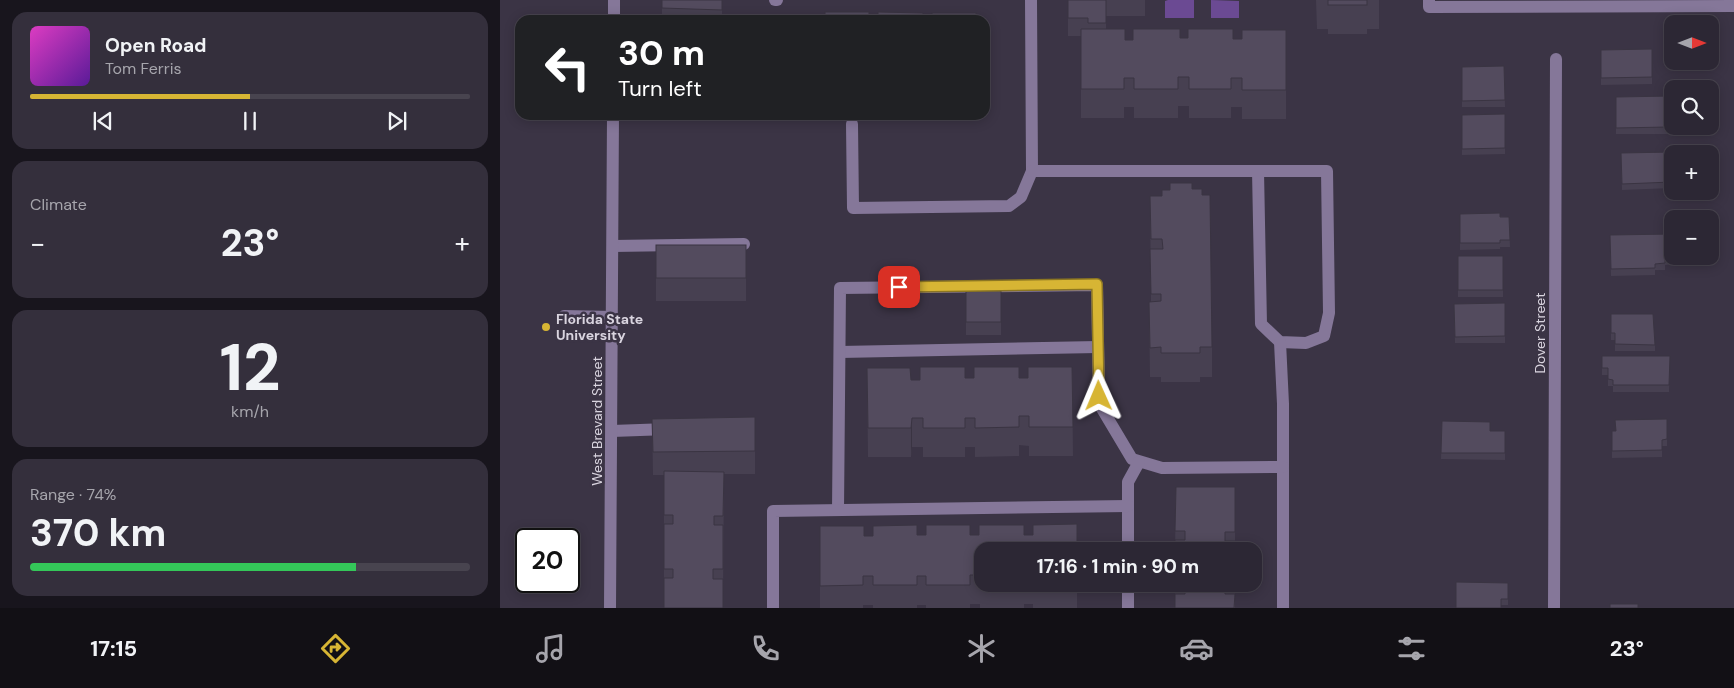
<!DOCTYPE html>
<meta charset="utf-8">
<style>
body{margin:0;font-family:"DM Sans",sans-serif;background:#342f3c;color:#f1f3f6;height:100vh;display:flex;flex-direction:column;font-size:19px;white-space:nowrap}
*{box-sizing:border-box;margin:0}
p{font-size:16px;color:#a6a5ac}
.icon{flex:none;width:28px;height:28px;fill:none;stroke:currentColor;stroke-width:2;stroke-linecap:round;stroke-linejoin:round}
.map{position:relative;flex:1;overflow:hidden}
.side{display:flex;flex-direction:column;gap:12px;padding:12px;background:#18151d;width:500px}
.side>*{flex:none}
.top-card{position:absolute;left:15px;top:15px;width:475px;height:105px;border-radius:15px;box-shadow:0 2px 12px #0003,0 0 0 1px #48444f;background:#202124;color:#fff;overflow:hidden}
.needle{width:32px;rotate:90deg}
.fabs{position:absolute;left:1164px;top:15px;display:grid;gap:10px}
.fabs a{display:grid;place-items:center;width:55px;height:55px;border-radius:10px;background:#2c2734;box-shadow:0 2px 12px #0003,0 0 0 1px #48444f;font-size:25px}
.speed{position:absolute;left:15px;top:528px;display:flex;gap:10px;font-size:25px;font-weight:700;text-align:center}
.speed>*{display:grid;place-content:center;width:65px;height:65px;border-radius:50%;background:#2c2734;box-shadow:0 2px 12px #0003,0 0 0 1px #48444f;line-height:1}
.speed .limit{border:2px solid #111;border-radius:8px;background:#fff;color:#111}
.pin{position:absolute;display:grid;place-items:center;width:42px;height:42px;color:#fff;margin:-21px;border-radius:10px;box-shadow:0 2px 8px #0006}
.me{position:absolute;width:55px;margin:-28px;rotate:359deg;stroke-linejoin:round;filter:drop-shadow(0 0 4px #0008)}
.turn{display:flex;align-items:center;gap:18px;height:105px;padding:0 20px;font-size:22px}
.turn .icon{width:65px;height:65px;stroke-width:2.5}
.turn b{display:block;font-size:35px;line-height:42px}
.big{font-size:38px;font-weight:700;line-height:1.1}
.side .card{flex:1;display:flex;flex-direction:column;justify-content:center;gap:8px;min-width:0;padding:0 18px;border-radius:15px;background:#342f3c}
.side .dial{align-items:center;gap:0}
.dial b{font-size:65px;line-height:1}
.song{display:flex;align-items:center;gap:15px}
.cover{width:60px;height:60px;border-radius:8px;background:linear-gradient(135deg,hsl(310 70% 55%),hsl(270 70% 35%))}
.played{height:5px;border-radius:2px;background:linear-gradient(90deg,#d7b534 50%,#48444f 50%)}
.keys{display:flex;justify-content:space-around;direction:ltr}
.heat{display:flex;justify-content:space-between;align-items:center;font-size:28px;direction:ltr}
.charge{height:8px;border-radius:4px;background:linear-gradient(90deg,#34c759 74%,#48444f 0)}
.trip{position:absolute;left:474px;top:542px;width:288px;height:50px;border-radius:15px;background:#2c2734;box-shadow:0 2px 12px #0003,0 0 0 1px #48444f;font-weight:700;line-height:50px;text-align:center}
.tab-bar{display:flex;height:80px;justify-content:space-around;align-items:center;background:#121015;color:#a6a5ac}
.tab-bar .icon{width:35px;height:35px}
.tab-bar .active{color:#d7b534}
.tab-bar b{font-size:22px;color:#f1f3f6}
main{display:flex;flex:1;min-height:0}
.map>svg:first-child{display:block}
</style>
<main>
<section class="side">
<div class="card">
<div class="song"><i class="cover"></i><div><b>Open Road</b><p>Tom Ferris</p></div></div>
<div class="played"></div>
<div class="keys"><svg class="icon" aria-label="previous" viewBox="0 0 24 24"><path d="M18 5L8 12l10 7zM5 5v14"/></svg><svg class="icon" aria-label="pause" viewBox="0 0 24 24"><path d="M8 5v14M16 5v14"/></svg><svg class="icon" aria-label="next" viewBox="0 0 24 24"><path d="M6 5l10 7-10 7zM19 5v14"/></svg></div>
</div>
<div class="card"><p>Climate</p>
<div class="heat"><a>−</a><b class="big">23°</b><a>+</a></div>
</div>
<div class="card dial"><b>12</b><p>km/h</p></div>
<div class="card"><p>Range · 74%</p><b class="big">370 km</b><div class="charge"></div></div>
</section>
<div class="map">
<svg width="1234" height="608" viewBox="0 0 1234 608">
<rect width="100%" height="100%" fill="#3b3445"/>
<g fill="#6b4a93">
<polygon points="668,0 694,0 694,18 665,18 665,1"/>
<polygon points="711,0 739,1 739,18 711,18"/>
</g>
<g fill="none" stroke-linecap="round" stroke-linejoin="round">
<g stroke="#857799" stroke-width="12">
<polyline points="275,0 277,0"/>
<polyline points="929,0 929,7 1234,6"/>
<polyline points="114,20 114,0"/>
<polyline points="352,124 353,208 509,206 521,197 532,171 531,0"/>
<polyline points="532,171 827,171 829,313 824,336 806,343 780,342 761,324 758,171"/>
<polyline points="113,246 244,244"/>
<polyline points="64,316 113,317"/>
<polyline points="780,342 783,404 783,608"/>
<polyline points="340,352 598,347"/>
<polyline points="112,431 168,429"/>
<polyline points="338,510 340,288 597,285 599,396 601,407 632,459 662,468 783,467"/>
<polyline points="628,551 628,482 639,462"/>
<polyline points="628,584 628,608"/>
<polyline points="110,608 113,115"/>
<polyline points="273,608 273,511 628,506"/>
<polyline points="1054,608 1056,59"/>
</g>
</g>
<g fill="#474051">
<rect x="162" y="0" width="60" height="20"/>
<polygon points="568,0 645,0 645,16 606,16 606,29 625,40 680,38 742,39 786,30 786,119 742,119 742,107 731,107 731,118 689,118 689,106 678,106 678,118 634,118 634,107 624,107 624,118 581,118 581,36 568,36"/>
<polygon points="816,0 879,0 879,29 867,29 867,34 828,34 828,29 817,29"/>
<polygon points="1152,49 1152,84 1101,85 1101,50"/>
<polygon points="1004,66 1005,107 962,107 962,67"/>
<polygon points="1172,96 1172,120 1168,120 1168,134 1116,134 1116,97"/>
<polygon points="1005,114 1005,154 962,155 962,115"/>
<polygon points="1121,153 1172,174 1172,188 1122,190"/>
<polygon points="692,189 712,347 712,377 700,377 700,382 661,382 661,377 650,377 649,302 651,302 650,196 662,196"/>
<polygon points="960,214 1009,217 1010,247 1000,247 1000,249 960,250"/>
<polygon points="1110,235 1176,256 1176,264 1165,265 1165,270 1155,270 1155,275 1111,276"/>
<rect x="156" y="245" width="90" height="56"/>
<rect x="958" y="256" width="45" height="41"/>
<rect x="466" y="285" width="35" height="50"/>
<polygon points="1005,303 1005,343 955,343 954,304"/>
<polygon points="1111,314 1155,345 1155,351 1115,351 1115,340 1111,340"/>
<polygon points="1102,356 1170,356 1169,392 1113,392 1113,386 1108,386 1108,375 1102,375"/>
<polygon points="572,367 573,456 529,456 529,446 519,445 519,456 475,457 475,447 465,447 465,457 423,457 423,447 412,447 411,457 368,457 367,368 411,380 528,378"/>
<polygon points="255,417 255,474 224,474 223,598 164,608 164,475 153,475 152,419"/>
<polygon points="1167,419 1167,446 1162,446 1162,457 1112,458 1112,431 1116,431"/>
<polygon points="942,421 990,431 1005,431 1005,460 941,459"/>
<polygon points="676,487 735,487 735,551 675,551"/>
<polygon points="577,524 482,584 577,584 577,608 533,608 533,604 524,604 524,608 480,608 480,604 470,604 470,608 426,608 426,605 417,605 417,608 373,608 373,605 363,605 363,608 320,608 320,526 364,536 533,535"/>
<polygon points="1008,583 1008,605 1001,605 956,608"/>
<rect x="675" y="584" width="60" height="24"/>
</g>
<polygon fill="#3a3442" points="412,418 412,447 411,457 411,428"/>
<g fill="#534b5e" stroke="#3a3442">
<polygon points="162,0 222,0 222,10 162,8"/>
<polygon points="568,0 606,0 606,23 588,23 588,18 568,18"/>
<rect x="828" y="0" width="39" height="5"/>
<rect x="325" y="12" width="44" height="8"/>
<polygon points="378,12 423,13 423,20 378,20"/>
<rect x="432" y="13" width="44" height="7"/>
<polygon points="581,29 625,29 625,40 633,40 633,29 680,29 680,38 688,38 688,29 733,29 733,39 742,39 742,30 786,30 786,90 742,90 742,78 731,78 731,89 689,89 689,77 678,77 678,89 634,89 634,78 624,78 624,89 581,89"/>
<polygon points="1152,49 1152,77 1101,78 1101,50"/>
<polygon points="1004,66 1005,100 962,101 962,67"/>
<polygon points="1172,96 1172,114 1168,114 1168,127 1116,128 1116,97"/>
<polygon points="1005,114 1005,148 962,149 962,115"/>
<polygon points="1172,152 1172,182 1122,184 1121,153"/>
<polygon points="670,183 692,183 692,189 702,189 702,195 710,195 712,347 700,347 700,353 661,353 661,347 650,348 649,302 661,301 661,294 651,294 650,249 663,249 662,239 651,239 650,196 662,196 662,190 670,190"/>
<polygon points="1000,213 1000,217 1009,217 1010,240 1000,240 1000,243 960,243 960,214"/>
<polygon points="1172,234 1172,256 1176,256 1176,258 1165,258 1165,263 1155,264 1155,268 1111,269 1110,235"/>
<rect x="156" y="245" width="90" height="33"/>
<rect x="958" y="256" width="45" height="34"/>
<rect x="466" y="285" width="35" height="37"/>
<polygon points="1005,303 1005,336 955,337 954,304"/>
<polygon points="1111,314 1153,314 1155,345 1115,344 1115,333 1111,333"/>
<polygon points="1102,356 1170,356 1169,385 1113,385 1113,380 1108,379 1108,368 1102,368"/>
<polygon points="420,367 465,367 465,378 474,378 474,367 519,367 519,378 528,378 528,367 572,367 573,427 529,427 529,416 519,416 519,427 475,428 475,418 465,418 465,428 423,428 423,418 412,418 411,428 368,428 367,368 410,368 411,380 420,380"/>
<polygon points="255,417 255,451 153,452 152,419"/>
<polygon points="1167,419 1167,439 1162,440 1162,450 1112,451 1112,431 1116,431 1115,420"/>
<polygon points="942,421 990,422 990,431 1005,431 1005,453 941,453"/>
<polygon points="164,471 224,472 223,516 214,516 214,525 223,525 223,569 213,569 213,579 223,579 223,608 164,608 164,578 173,578 173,569 164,569 164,524 173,524 173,515 164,515"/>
<polygon points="676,487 735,487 735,532 725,532 725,541 735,541 735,551 675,551 675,540 685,540 685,531 675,531"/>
<polygon points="577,524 577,551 482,551 482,584 524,584 480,584 480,575 470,575 470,585 426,585 426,576 417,576 417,585 373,585 373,576 363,576 363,585 320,586 320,526 364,526 364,536 373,536 373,526 417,525 417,535 426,535 426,525 470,525 470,535 479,535 479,525 524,525 524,535 533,535 533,525"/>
<polygon points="956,582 1008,583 1008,599 1001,599 1001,608 956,608"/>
<polygon points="675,584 735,584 735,585 725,585 725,594 735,594 734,608 675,608 675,594 685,594 685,585 675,585"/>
<rect x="1110" y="604" width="28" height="4"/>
</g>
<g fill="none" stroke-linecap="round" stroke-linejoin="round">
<defs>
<polyline id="route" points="399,287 597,284 599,396"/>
</defs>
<use href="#route" stroke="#8c7622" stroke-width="12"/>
<use href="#route" stroke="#d7b534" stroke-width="9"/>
</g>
<circle fill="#d7b534" stroke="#3b3445" stroke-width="2" cx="46" cy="327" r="5"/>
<g text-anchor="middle" stroke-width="5" stroke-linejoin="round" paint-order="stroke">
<g font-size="14" font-weight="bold" fill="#d9d4df" stroke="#3b3445" text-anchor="start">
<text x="56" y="324">Florida State<tspan x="56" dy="16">University</tspan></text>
</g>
<g font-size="14" fill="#d9d4df" stroke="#3b3445">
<text transform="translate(1040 333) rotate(-90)" y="5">Dover Street</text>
<text transform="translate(97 421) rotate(-90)" y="5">West Brevard Street</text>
</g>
</g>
</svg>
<div class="fabs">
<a><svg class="needle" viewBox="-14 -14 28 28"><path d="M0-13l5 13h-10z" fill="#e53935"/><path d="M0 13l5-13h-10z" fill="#a6a5ac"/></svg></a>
<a><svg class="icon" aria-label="search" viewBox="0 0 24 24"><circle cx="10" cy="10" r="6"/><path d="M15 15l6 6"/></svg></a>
<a>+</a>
<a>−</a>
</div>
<div class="speed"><div class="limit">20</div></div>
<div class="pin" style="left:399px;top:287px;background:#d93025"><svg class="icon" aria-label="arrive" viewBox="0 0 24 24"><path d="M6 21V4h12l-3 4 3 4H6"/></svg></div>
<svg class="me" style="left:599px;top:396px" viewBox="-20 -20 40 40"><path d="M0-17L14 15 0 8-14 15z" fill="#d7b534" stroke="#fff" stroke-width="4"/></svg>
<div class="trip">17:16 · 1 min · 90 m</div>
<div class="top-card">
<div class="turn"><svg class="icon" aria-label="left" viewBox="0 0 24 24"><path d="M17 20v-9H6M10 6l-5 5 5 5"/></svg><div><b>30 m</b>Turn left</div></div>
</div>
</div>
</main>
<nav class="tab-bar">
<b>17:15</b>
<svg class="icon active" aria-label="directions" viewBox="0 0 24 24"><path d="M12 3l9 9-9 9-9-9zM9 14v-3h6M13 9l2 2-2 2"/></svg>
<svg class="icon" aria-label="music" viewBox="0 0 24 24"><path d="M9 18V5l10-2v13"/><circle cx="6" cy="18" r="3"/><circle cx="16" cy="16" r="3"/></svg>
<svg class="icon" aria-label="phone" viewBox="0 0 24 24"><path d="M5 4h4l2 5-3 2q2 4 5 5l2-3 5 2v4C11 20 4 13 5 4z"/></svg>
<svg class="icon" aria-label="climate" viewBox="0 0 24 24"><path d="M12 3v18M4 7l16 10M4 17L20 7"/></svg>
<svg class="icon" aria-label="car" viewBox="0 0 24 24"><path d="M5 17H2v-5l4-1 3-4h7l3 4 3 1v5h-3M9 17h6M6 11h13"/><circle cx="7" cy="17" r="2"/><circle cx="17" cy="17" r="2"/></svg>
<svg class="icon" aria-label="filters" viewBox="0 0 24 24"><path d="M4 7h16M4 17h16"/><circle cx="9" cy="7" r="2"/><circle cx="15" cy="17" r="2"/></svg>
<b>23°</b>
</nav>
